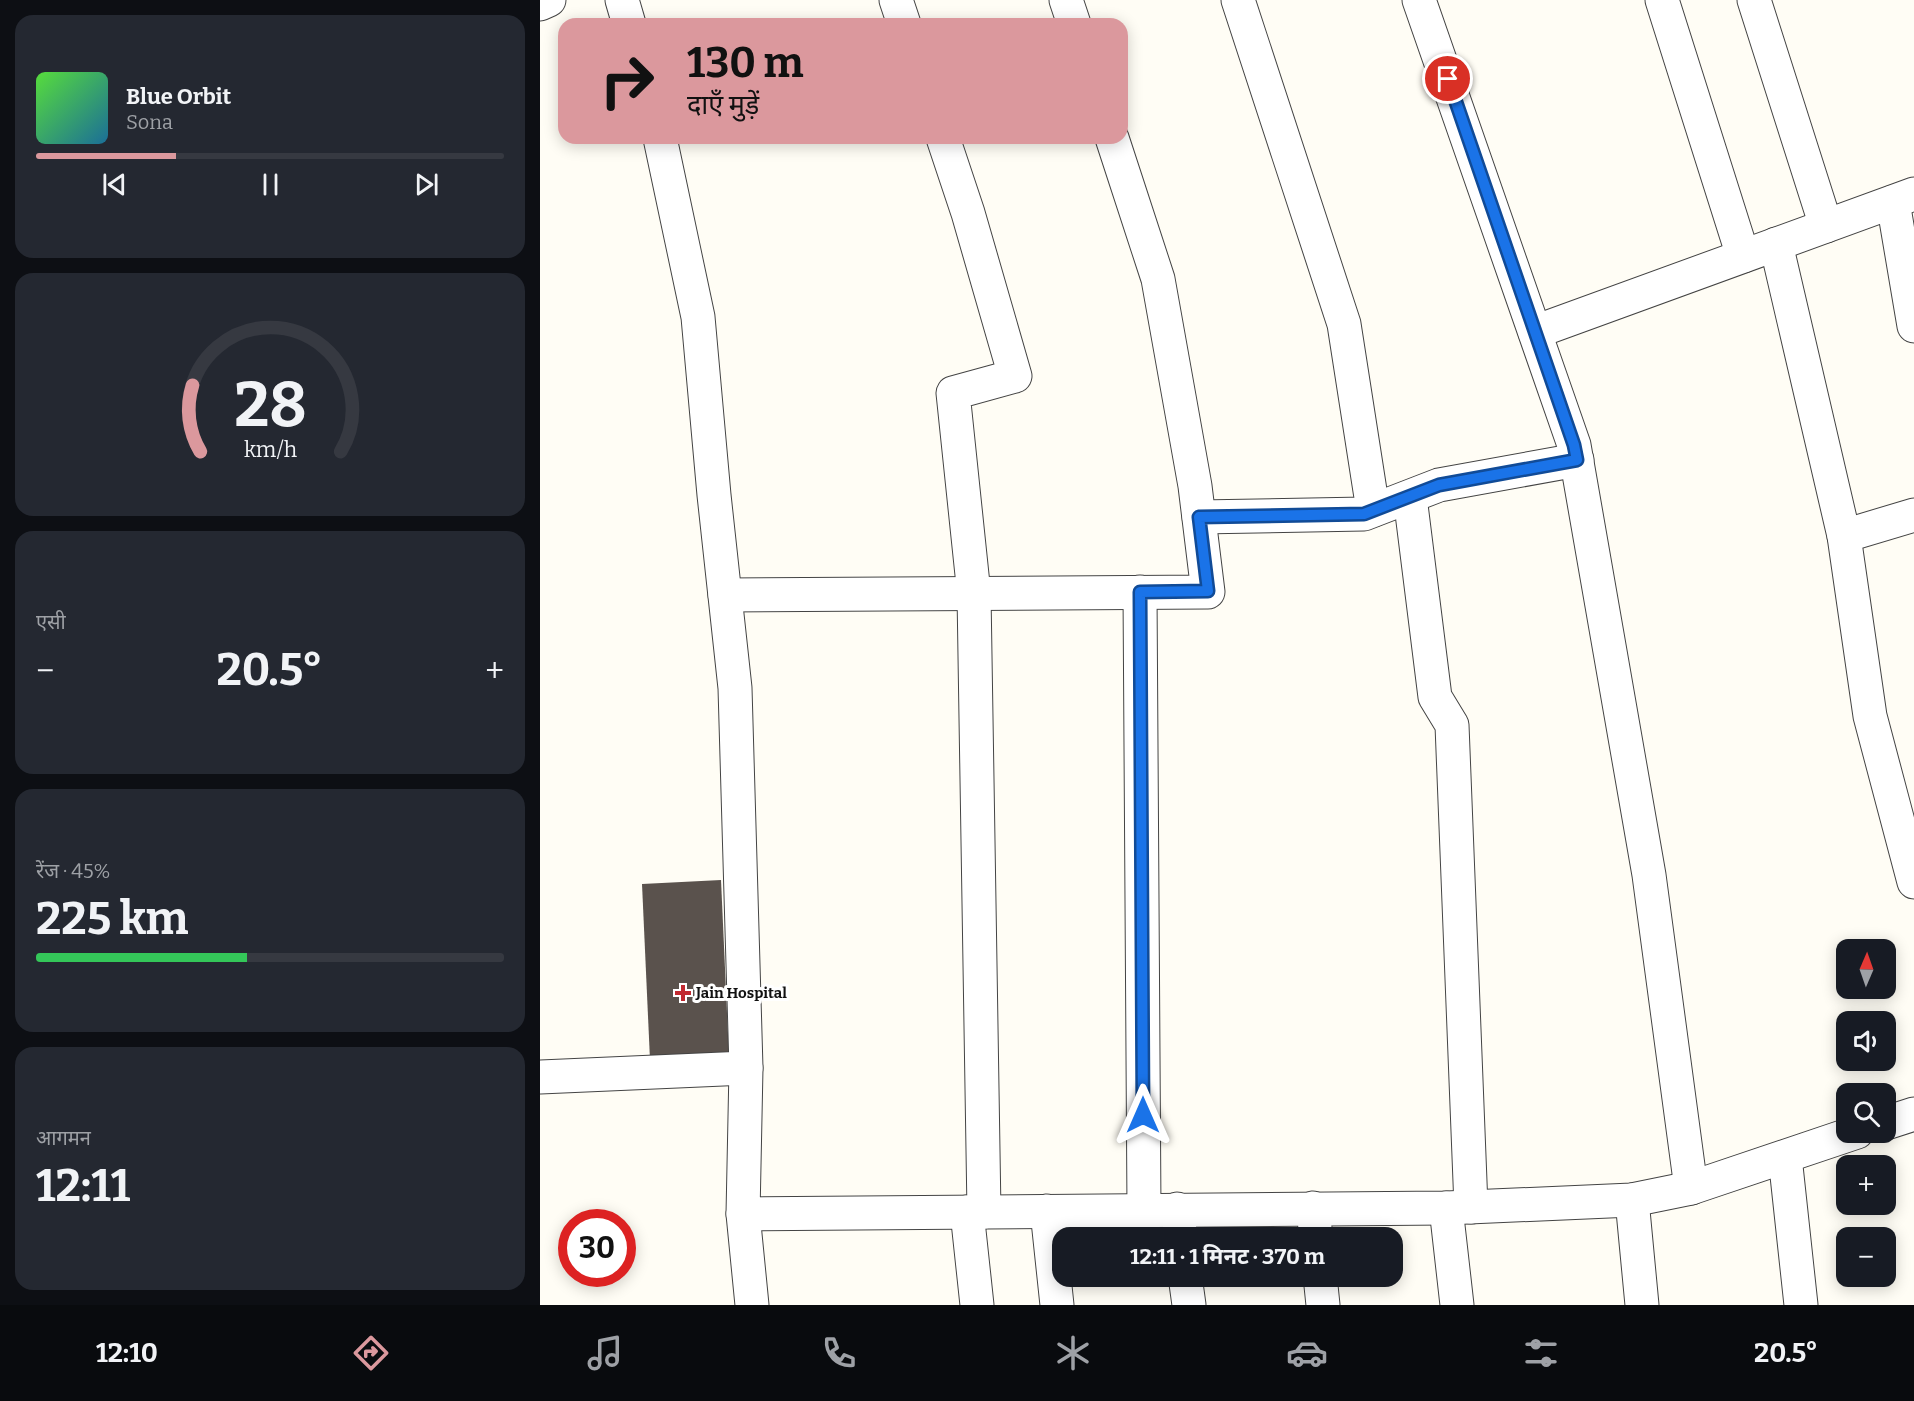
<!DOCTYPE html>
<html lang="hi">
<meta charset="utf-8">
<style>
body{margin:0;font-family:Bitter,"Noto Sans Devanagari",serif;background:#242831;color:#f1f3f6;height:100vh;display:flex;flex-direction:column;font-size:22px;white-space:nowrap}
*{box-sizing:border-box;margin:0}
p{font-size:20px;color:#9ea1a6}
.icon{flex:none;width:33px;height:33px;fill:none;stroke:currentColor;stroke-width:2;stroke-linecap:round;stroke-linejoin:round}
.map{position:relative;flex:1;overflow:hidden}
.side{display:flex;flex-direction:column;gap:15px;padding:15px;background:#0d0f14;width:540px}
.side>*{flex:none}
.banner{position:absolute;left:18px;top:18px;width:570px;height:126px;border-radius:18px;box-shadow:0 3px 15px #0003;background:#db989d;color:#111;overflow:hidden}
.needle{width:39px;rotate:2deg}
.fabs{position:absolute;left:1296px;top:939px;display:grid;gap:12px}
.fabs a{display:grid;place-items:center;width:60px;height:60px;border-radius:12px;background:#171b24;box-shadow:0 3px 15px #0003;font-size:30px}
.speed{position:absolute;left:18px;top:1209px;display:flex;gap:12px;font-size:30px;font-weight:700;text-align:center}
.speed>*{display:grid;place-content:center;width:78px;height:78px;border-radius:50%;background:#171b24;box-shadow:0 3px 15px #0003;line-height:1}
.speed .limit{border:9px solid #d22;background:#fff;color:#111}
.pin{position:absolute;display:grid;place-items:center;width:51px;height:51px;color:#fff;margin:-26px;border:3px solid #fff;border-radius:50%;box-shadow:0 2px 6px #0007}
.me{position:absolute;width:66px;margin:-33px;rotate:0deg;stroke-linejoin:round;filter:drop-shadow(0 0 4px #0008)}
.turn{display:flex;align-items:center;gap:21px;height:126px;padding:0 30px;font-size:27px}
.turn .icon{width:78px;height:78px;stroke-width:2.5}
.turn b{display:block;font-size:42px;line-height:51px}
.big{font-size:45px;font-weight:700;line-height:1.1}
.side .card{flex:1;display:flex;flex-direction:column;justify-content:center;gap:9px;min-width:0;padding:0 21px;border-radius:18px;background:#242831}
.side .dial{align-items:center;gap:0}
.dial svg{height:156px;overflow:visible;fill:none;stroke:#363941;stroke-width:7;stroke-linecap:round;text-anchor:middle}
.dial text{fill:#f1f3f6;stroke:none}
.song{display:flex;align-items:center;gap:18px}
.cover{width:72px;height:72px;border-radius:9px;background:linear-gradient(135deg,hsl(110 70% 55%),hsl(200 70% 35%))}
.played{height:6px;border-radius:3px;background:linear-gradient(90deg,#db989d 30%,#363941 30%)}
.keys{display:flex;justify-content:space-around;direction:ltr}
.heat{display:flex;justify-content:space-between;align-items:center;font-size:33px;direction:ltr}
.charge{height:9px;border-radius:4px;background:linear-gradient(90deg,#34c759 45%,#363941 0)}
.trip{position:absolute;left:512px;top:1227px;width:351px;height:60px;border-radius:18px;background:#171b24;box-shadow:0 3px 15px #0003;font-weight:700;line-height:60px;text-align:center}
.menu{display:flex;height:96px;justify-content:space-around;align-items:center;background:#090b0e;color:#9ea1a6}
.menu .icon{width:42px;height:42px}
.menu .selected{color:#db989d}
.menu b{font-size:27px;color:#f1f3f6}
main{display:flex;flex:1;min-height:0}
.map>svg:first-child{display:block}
</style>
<main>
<section class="side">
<div class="card">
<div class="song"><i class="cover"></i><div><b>Blue Orbit</b><p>Sona</p></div></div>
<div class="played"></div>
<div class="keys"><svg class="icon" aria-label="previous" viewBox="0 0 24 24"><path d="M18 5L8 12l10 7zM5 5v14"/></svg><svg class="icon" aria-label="pause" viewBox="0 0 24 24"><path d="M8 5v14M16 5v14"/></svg><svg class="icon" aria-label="next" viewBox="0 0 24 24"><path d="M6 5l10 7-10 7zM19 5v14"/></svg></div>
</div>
<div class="card dial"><svg viewBox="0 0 100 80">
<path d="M14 69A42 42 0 1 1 86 69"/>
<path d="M14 69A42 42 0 0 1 10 35" stroke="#db989d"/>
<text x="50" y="56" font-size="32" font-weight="700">28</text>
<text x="50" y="72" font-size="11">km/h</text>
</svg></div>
<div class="card"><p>एसी</p>
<div class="heat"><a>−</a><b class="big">20.5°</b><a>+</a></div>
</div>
<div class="card"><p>रेंज · 45%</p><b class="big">225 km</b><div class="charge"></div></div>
<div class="card"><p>आगमन</p><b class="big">12:11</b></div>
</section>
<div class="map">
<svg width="1374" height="1305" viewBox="0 0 1374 1305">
<rect width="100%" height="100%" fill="#fffdf5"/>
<polygon fill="#5a524d" points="181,880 189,1057 110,1060 102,884"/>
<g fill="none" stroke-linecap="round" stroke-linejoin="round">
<defs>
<g id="minor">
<polyline points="82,0 89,24"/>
<polyline points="356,0 364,24"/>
<polyline points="526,0 534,24"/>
<polyline points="698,0 804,324 833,510"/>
<polyline points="879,0 1034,445 1109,875 1151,1188"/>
<polyline points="1122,0 1203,256"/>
<polyline points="1214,0 1286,226"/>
<polyline points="0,4 9,0"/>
<polyline points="403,138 428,213 475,376 413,393 434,594 444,1212"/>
<polyline points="1353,202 1374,326"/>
<polyline points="1236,244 1304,536 1330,716 1374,882"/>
<polyline points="995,332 1374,194"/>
<polyline points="870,497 895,697 912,725 931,1207"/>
<polyline points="659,517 824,514 899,485 1037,460"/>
<polyline points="1304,536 1374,515"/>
<polyline points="600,592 604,1210"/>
<polyline points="185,595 668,592 655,486 618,279 572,138"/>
<polyline points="206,1068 203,1214 906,1208 1092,1200 1151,1188 1317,1132"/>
<polyline points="0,1077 206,1068 195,688 174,495 158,317 120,138"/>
<polyline points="1346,1123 1374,1114"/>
<polyline points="1245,1157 1261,1305"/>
<polyline points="1092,1200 1102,1305"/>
<polyline points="773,1208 776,1238"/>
<polyline points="906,1208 917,1305"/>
<polyline points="637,1209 641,1238"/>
<polyline points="507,1211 517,1305"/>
<polyline points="427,1212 437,1305"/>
<polyline points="203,1214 212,1305"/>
<polyline points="645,1276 649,1305"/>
<polyline points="780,1276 783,1305"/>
</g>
</defs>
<use href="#minor" stroke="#444" stroke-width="35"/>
<use href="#minor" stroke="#fff" stroke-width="33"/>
</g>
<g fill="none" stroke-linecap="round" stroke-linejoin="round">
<defs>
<polyline id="route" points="603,1115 600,592 668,591 659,517 824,514 899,485 1037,460 1034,445 908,79"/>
</defs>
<use href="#route" stroke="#114b97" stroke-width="15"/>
<use href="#route" stroke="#1a73e8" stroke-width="10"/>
</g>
<path fill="#c12930" stroke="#fff" stroke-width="2" d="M140 984h6v6h6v6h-6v6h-6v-6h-6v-6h6z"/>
<g text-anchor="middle" stroke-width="6" stroke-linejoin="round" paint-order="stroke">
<g font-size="15" font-weight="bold" fill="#111" stroke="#fff" text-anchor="start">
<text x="156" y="998">Jain Hospital</text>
</g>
</g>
</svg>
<div class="fabs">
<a><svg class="needle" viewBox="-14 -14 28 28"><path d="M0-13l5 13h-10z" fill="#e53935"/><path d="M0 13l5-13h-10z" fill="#9ea1a6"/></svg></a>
<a><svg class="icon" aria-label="sound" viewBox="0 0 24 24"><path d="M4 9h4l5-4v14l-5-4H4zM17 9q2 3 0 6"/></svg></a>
<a><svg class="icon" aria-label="search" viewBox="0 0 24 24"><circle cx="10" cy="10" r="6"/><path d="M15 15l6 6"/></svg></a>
<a>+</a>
<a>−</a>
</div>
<div class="speed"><div class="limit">30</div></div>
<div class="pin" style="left:908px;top:79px;background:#d93025"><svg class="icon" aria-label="arrive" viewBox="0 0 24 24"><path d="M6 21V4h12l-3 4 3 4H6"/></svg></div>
<svg class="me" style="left:603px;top:1115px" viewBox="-20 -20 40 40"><path d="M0-17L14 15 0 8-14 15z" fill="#1a73e8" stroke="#fff" stroke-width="4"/></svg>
<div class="trip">12:11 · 1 मिनट · 370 m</div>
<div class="banner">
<div class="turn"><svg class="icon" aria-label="right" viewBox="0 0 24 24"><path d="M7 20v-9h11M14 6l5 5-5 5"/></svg><div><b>130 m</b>दाएँ मुड़ें</div></div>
</div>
</div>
</main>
<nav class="menu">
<b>12:10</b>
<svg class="icon selected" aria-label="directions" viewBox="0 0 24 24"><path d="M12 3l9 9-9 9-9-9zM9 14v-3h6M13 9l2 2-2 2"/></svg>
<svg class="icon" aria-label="music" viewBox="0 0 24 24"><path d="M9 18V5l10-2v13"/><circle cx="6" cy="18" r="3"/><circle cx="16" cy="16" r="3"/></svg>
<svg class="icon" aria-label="phone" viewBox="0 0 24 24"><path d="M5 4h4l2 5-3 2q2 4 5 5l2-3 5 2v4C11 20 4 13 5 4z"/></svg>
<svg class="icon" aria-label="climate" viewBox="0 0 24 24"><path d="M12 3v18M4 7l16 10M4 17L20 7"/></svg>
<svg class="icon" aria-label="car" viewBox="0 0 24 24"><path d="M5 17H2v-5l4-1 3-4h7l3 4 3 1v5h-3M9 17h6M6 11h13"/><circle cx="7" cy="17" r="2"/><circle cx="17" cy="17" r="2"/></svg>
<svg class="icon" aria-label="filters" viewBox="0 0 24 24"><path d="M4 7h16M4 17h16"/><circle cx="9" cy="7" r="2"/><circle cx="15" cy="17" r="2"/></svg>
<b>20.5°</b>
</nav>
